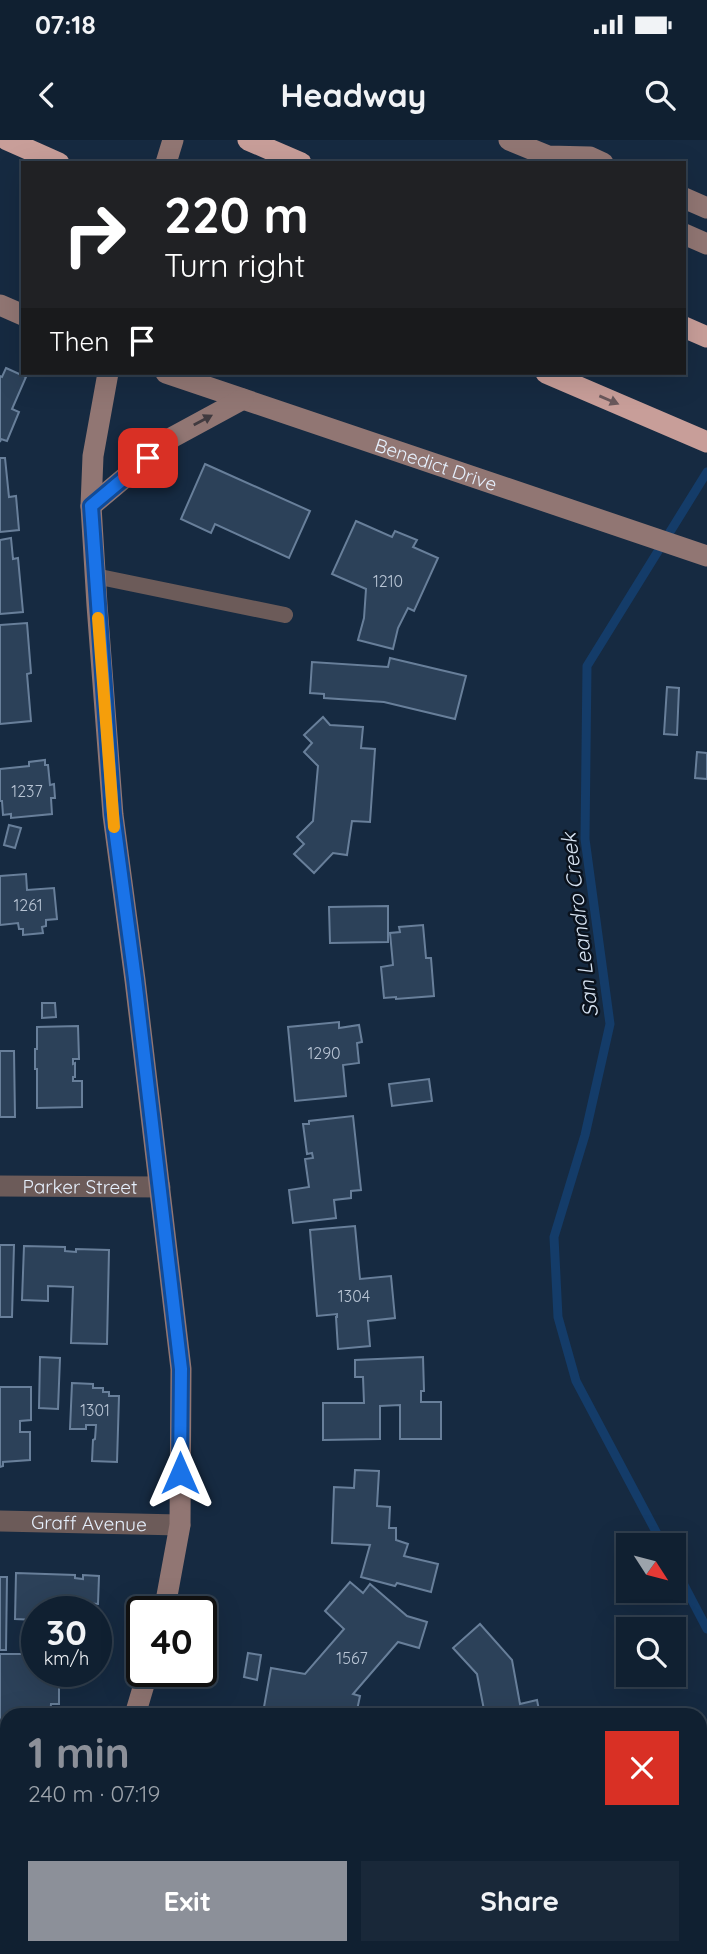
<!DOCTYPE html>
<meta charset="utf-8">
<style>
body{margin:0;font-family:Quicksand,sans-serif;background:#192839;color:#f1f3f6;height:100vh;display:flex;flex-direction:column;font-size:26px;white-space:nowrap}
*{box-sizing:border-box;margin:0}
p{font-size:23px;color:#9ca3ab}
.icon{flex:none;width:38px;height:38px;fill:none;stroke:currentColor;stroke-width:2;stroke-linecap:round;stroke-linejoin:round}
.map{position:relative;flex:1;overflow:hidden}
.side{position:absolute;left:0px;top:1568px;width:707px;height:247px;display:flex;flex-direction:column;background:#102031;border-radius:21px 21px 0 0;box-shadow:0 7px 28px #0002,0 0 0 2px #303e4d}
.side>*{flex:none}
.guide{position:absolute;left:21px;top:21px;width:665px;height:214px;border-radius:0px;box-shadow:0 7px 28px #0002,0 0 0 2px #303e4d;background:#202124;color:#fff;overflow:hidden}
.needle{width:46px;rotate:126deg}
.controls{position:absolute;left:616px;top:1393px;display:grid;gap:14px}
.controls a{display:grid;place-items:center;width:70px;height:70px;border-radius:0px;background:#102031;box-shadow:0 7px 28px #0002,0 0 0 2px #303e4d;font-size:35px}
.speed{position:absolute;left:21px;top:1456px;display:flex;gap:14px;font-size:35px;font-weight:700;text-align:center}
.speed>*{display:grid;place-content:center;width:91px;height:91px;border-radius:50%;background:#102031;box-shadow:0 7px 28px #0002,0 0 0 2px #303e4d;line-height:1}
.speed small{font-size:18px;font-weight:400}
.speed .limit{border:4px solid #111;border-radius:10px;background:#fff;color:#111}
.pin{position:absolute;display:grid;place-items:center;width:60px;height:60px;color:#fff;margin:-30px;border-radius:14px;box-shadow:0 4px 10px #0006}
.me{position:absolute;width:77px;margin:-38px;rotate:0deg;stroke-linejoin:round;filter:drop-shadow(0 0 5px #0008)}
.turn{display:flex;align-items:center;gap:24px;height:147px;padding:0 28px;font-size:32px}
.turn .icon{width:91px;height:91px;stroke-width:2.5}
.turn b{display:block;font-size:49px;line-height:60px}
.then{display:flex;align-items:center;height:66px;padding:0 28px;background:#0003;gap:14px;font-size:26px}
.round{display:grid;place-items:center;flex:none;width:74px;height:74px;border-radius:0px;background:#192839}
.headline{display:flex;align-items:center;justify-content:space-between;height:119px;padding:0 28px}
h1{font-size:42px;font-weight:700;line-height:52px;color:#8c9099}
.action{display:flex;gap:14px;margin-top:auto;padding:14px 28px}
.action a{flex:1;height:80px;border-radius:0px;background:#8c9099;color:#fff;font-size:28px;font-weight:700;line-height:80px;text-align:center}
.action a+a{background:#192839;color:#f1f3f6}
.status{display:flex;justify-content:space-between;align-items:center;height:49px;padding:0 35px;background:#102031;direction:ltr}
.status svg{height:19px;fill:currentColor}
header{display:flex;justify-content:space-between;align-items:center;height:91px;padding:0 28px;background:#102031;font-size:32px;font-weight:700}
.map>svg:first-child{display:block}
</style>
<div class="status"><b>07:18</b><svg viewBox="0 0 49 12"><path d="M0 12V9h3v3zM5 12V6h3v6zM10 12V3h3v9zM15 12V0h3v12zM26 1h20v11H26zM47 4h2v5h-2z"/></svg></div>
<header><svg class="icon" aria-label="back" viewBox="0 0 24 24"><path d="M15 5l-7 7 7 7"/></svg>Headway<svg class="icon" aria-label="search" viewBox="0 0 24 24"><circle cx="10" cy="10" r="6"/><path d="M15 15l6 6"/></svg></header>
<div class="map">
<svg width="707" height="1814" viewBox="0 0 707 1814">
<rect width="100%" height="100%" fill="#162a41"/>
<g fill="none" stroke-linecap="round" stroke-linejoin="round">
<g stroke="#143c69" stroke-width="9">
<polyline points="663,1405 576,1241 558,1177 554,1097 585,995 610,884 585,699 587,526 707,332"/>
<polyline points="674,1426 707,1489"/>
</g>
</g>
<g fill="#2c4159" stroke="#687f9a" stroke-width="2">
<polygon points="6,228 26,237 12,269 19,272 7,301 1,299 0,302 0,236 2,237"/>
<polygon points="0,318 5,318 9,357 16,356 19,390 0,392"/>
<polygon points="205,324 310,371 289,418 215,384 211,393 181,379"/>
<polygon points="356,381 392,397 395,391 417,400 413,407 438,418 414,471 408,468 398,488 393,509 358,500 364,478 366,449 332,434"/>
<polygon points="11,398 13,419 18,418 23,472 0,474 0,400"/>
<polygon points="27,483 31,533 27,534 31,581 0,584 0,485"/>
<polygon points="390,518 466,536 455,579 384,562 324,558 324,554 310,553 312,522 388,527"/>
<polygon points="667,547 679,548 677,595 664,594"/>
<polygon points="323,577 330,585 363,587 361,608 375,609 370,682 352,681 347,715 333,713 314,733 294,714 304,704 297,697 313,681 318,626 304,612 312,603 304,595"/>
<polygon points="697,612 707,613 707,639 695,638"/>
<polygon points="45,620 45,625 48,625 50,645 54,644 55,658 51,658 52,674 11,678 11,674 3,675 2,661 0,661 0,629 29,626 29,622"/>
<polygon points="9,685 21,688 15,708 4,705"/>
<polygon points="26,734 27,750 54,748 57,779 46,780 46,786 42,787 43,793 23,795 23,789 19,789 18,783 0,785 0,736"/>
<polygon points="388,766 388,802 330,803 329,767"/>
<polygon points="423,785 426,818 431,818 434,856 396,859 396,857 384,858 381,827 393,825 390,793 400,792 399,787"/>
<polygon points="42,863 55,863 56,877 42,878"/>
<polygon points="339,882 339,888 359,885 362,902 357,903 359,923 343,925 346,956 295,961 288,887"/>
<polygon points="78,886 79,919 73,919 73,924 75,923 75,937 73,937 73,941 82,941 82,967 37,968 37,929 35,929 35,909 37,909 37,887"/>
<polygon points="0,911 14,911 15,977 0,977"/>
<polygon points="429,939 432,961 392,966 389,944"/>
<polygon points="353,976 361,1050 351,1051 351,1058 334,1060 336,1078 293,1083 289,1050 309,1047 305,1019 313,1018 312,1013 307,1014 303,984 309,984 309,981"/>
<polygon points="355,1086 360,1139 391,1136 395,1178 368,1181 370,1206 338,1209 336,1177 337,1177 337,1174 317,1176 310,1090"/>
<polygon points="0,1105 14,1105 12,1177 0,1177"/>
<polygon points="24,1106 65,1107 65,1111 76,1112 76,1109 109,1110 107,1204 71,1203 73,1147 48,1146 48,1161 22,1160"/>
<polygon points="40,1217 60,1218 58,1269 39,1268"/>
<polygon points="423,1217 424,1251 421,1251 421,1262 441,1262 441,1299 400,1299 400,1265 380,1266 380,1299 323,1300 323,1263 364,1263 363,1237 355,1237 355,1220"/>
<polygon points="72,1243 93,1244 93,1248 103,1248 103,1252 109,1252 109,1256 119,1256 117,1322 92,1321 93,1300 95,1299 96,1285 86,1285 86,1289 70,1289"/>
<polygon points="0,1247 31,1247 31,1280 20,1281 20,1292 30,1292 30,1320 3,1322 3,1326 0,1327"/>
<polygon points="355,1330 379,1331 377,1366 390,1367 389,1388 396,1388 396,1400 408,1404 404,1416 438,1424 431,1452 397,1443 395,1446 361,1437 370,1405 332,1403 334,1347 354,1348"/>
<polygon points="16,1433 75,1435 75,1438 83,1439 83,1435 99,1436 98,1464 87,1463 87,1472 37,1472 37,1480 15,1479"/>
<polygon points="0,1437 7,1437 6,1510 0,1510"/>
<polygon points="350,1442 363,1453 370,1444 407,1476 427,1482 419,1508 398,1502 353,1554 360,1556 356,1575 305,1575 264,1567 271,1528 305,1534 344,1489 325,1471"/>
<polygon points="480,1484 512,1520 520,1564 537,1560 540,1575 485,1575 477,1534 453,1508"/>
<polygon points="248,1513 261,1515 257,1540 244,1537"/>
<polygon points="0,1514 37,1514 37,1531 59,1531 59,1564 51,1564 50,1575 7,1575 7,1593 0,1593"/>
<polygon points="0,1613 7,1619 7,1625 0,1633"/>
<polygon points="20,1808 79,1808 78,1814 19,1814"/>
<polygon points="251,1808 366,1808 367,1814 258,1814 258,1809 251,1809"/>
<polygon points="526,1808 584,1808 585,1814 526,1814"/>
</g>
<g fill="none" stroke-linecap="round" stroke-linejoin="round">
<polyline stroke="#6c5b59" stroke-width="16" points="95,436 285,475"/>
<g stroke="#6c5b59" stroke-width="21">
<path id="s1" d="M 0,1046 L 160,1047"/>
<path id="s2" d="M 0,1381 L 180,1385"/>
<polyline points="464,1808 466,1814"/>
<polyline points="131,1814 132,1808"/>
</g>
<g stroke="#917673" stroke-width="21">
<polyline points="509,0 548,16 590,17 603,23"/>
<polyline points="166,23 173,0"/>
<polyline points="684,58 707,68"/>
<polyline points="684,94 707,104"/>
<polyline points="0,165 23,175"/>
<polyline points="108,233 93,316 91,366 97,465 113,675 135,840 181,1229 180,1385 164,1472"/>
<path id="s3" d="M 166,233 L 707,416"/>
<polyline points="91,366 173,297 243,259"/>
<polyline points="135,1575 148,1531"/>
<polyline points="0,1741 7,1734"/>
</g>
<g stroke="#c89e99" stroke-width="21">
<polyline points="7,0 59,23"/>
<polyline points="248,0 301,23"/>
<polyline points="684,187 707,197"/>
<polyline points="546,233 707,302"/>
</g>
</g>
<defs><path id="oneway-solid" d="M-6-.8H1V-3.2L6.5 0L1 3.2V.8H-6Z" transform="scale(1.75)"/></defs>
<use fill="#69585b" href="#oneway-solid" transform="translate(609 260) rotate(23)"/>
<use fill="#403a3f" href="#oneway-solid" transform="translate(203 280) rotate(-28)"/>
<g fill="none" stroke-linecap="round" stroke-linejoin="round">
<defs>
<polyline id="route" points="148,318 91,366 113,674 135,839 181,1229 180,1333"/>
</defs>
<use href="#route" stroke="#114b97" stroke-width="18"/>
<use href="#route" stroke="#1a73e8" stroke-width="12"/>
<polyline stroke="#f59e0b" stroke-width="12" points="98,478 114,687"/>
</g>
<g text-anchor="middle" stroke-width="5" stroke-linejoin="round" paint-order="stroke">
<g font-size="16" fill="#b8c4d4">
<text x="388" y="447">1210</text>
<text x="27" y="657">1237</text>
<text x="28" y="771">1261</text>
<text x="324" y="919">1290</text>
<text x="354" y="1162">1304</text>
<text x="95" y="1276">1301</text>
<text x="352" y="1524">1567</text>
</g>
<g font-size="19" fill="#e6f0fd" stroke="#0a121d">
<text dy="7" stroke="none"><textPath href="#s3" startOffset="285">Benedict Drive</textPath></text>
<text dy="7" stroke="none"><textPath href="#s1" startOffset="80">Parker Street</textPath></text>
<text dy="7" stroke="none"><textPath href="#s2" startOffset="89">Graff Avenue</textPath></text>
</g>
<g font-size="21" font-style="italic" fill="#d9e5f4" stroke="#0a121d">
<text transform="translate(580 785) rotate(-97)" y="7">San Leandro Creek</text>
</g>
</g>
</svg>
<div class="controls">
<a><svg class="needle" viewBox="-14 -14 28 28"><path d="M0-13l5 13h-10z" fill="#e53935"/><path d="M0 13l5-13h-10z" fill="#9ca3ab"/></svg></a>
<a><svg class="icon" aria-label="search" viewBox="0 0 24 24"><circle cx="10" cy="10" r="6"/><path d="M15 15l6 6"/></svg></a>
</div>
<div class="speed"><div>30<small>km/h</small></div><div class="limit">40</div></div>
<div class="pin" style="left:148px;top:318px;background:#d93025"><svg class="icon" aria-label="arrive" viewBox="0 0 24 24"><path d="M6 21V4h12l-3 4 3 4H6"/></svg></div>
<svg class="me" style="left:180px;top:1333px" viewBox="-20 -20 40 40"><path d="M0-17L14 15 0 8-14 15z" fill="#1a73e8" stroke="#fff" stroke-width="4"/></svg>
<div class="guide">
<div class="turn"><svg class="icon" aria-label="right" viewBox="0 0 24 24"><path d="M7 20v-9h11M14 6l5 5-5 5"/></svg><div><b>220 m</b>Turn right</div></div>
<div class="then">Then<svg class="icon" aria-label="arrive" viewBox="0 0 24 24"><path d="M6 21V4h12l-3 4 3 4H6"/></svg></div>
</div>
<section class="side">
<div class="headline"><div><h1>1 min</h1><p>240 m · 07:19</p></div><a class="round" style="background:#d93025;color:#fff"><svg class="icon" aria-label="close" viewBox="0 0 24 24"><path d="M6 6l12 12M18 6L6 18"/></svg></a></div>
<div class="action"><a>Exit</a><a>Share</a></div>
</section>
</div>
